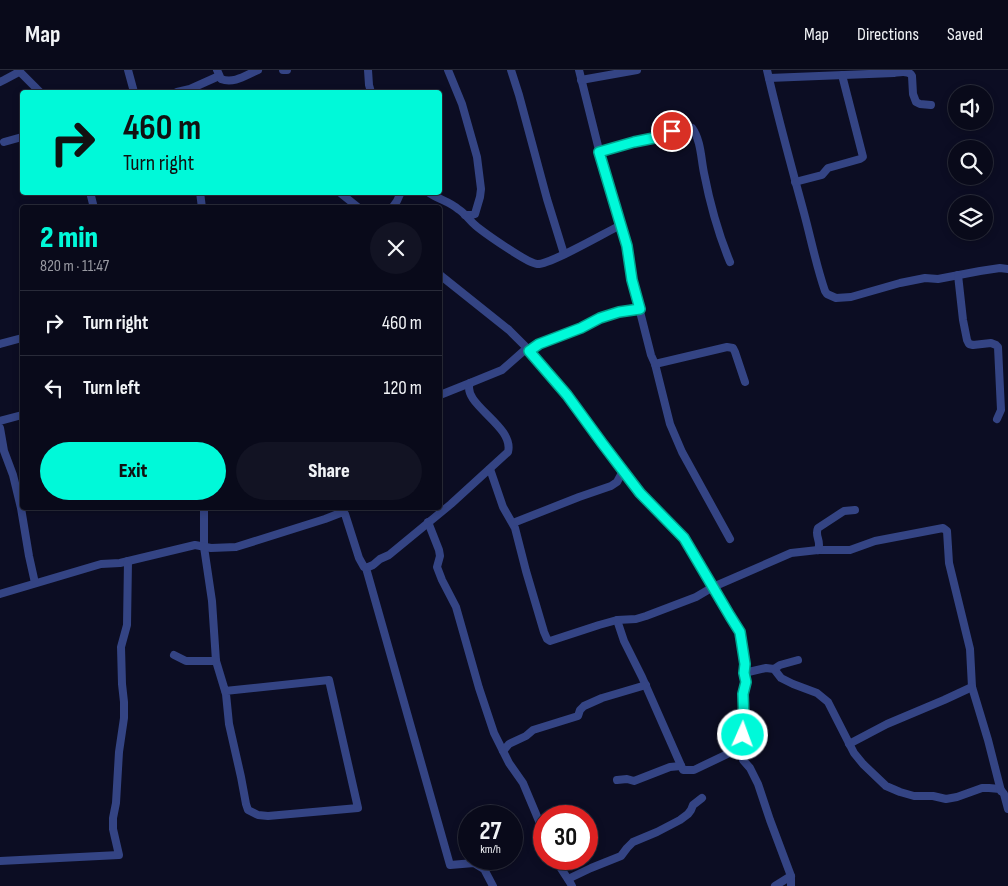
<!DOCTYPE html>
<meta charset="utf-8">
<style>
body{margin:0;font-family:"Sofia Sans Condensed",sans-serif;background:#121323;color:#f1f3f6;height:100vh;display:flex;flex-direction:column;font-size:19px;white-space:nowrap}
*{box-sizing:border-box;margin:0}
p{font-size:16px;color:#999aa2}
.icon{flex:none;width:28px;height:28px;fill:none;stroke:currentColor;stroke-width:2;stroke-linecap:round;stroke-linejoin:round}
.map{position:relative;flex:1;overflow:hidden}
.panel{position:absolute;left:20px;top:135px;width:422px;height:305px;display:flex;flex-direction:column;background:#090a1a;border-radius:5px;box-shadow:0 2px 8px #0003,0 0 0 1px #292b39}
.panel>*{flex:none}
.guide{position:absolute;left:20px;top:20px;width:422px;height:105px;border-radius:5px;box-shadow:0 2px 8px #0003,0 0 0 1px #292b39;background:#00f9d9;color:#111;overflow:hidden}
.fabs{position:absolute;left:948px;top:15px;display:grid;gap:10px}
.fabs a{display:grid;place-items:center;width:45px;height:45px;border-radius:50%;background:#090a1a;box-shadow:0 2px 8px #0003,0 0 0 1px #292b39;font-size:25px}
.speed{position:absolute;left:458px;top:735px;display:flex;gap:10px;font-size:25px;font-weight:700;text-align:center}
.speed>*{display:grid;place-content:center;width:65px;height:65px;border-radius:50%;background:#090a1a;box-shadow:0 2px 8px #0003,0 0 0 1px #292b39;line-height:1}
.speed small{font-size:12px;font-weight:400}
.speed .limit{border:8px solid #d22;background:#fff;color:#111}
.pin{position:absolute;display:grid;place-items:center;width:42px;height:42px;color:#fff;margin:-21px;border:2px solid #fff;border-radius:50%;box-shadow:0 1px 5px #0007}
.me{position:absolute;width:55px;margin:-28px;rotate:2deg;stroke-linejoin:round;filter:drop-shadow(0 0 4px #0008)}
.turn{display:flex;align-items:center;gap:18px;height:105px;padding:0 20px;font-size:22px}
.turn .icon{width:65px;height:65px;stroke-width:2.5}
.turn b{display:block;font-size:35px;line-height:42px}
.round{display:grid;place-items:center;flex:none;width:52px;height:52px;border-radius:26px;background:#121323}
.summary{display:flex;align-items:center;justify-content:space-between;height:85px;padding:0 20px}
h1{font-size:30px;font-weight:800;line-height:38px;color:#00f9d9}
.primary-button{display:flex;gap:10px;margin-top:auto;padding:10px 20px}
.primary-button a{flex:1;height:58px;border-radius:30px;background:#00f9d9;color:#111;font-size:20px;font-weight:800;line-height:58px;text-align:center}
.primary-button a+a{background:#121323;color:#f1f3f6}
ul{padding:0;list-style:none}
li{display:flex;align-items:center;gap:15px;height:65px;padding:0 20px;border-top:1px solid #292b39}
li div{flex:1}
li b{display:block;font-size:19px}
li em{font-style:normal}
header{display:flex;align-items:center;gap:30px;box-sizing:border-box;height:70px;padding:0 25px;background:#090a1a;border-bottom:1px solid #292b39}
header strong{font-size:24px}
nav{display:flex;gap:28px;margin-inline-start:auto;font-size:18px}
.map>svg:first-child{display:block}
</style>
<header>
<strong>Map</strong>
<nav><a>Map</a><a>Directions</a><a>Saved</a></nav>
</header>
<div class="map">
<svg width="1008" height="816" viewBox="0 0 1008 816">
<rect width="100%" height="100%" fill="#0c0d23"/>
<g fill="none" stroke-linecap="round" stroke-linejoin="round">
<g stroke="#344484" stroke-width="8">
<polyline points="18,0 40,22"/>
<polyline points="128,0 134,22"/>
<path d="M 217,0 L 221,9 C 234,14 246,5 258,0"/>
<polyline points="283,0 287,0"/>
<polyline points="368,0 369,15 371,22"/>
<polyline points="448,0 462,34 477,87 481,119 480,127 475,144 472,145 465,145"/>
<polyline points="511,0 519,25 547,129 564,184"/>
<polyline points="579,0 604,100 627,176 632,210 651,285 655,294 670,354 682,382 730,469"/>
<path d="M 767,0 C 778,48 791,95 804,143 C 811,169 816,195 825,221 L 827,224 L 836,228 L 851,227 L 900,213 L 925,208 L 938,209 L 980,201 L 1000,198 L 1008,199"/>
<path d="M 769,8 L 894,3 C 901,2 909,0 912,6 L 913,24 L 916,32 L 920,34 L 931,35"/>
<polyline points="581,10 637,0"/>
<polyline points="0,12 4,10 19,2"/>
<polyline points="177,22 190,19 219,6"/>
<polyline points="4,72 22,67"/>
<path d="M 599,82 L 634,72 L 654,68 L 681,58 L 687,57 L 692,58 C 701,70 701,89 704,103 C 710,134 718,163 730,192"/>
<polyline points="795,112 822,105 828,98 860,89 863,87 842,5"/>
<polyline points="90,122 94,138"/>
<polyline points="200,122 202,138"/>
<polyline points="339,122 359,138"/>
<path d="M 428,122 C 437,129 449,131 458,139 C 465,143 469,150 475,155 C 483,162 527,193 537,194 C 550,195 606,162 621,155"/>
<polyline points="392,138 397,131 401,122"/>
<polyline points="440,205 509,260 527,278 567,325 601,373 640,423 684,468 730,546 741,563 745,594 744,603 766,598 774,599 781,608 793,614 817,623 828,632 854,683 863,694 886,716 900,722 914,726 933,726 946,729 957,727 982,718 989,718 1000,719 1004,724 1008,739"/>
<polyline points="958,205 963,250 967,270 969,274 973,275 991,273 996,275 998,277 1001,340 997,349"/>
<polyline points="0,274 22,268"/>
<polyline points="529,281 539,274 581,258 600,248 619,242 639,239"/>
<polyline points="655,294 727,277 733,278 735,282 745,312"/>
<polyline points="440,325 470,313"/>
<polyline points="0,351 22,345"/>
<polyline points="0,358 4,381 13,405 21,438 29,486 35,513"/>
<polyline points="490,399 503,437 515,458 526,501 544,562 547,569 550,571 599,555 617,550 636,549 646,546 696,527 713,517 791,483 818,480 850,480 875,471 943,458 947,461 949,493 970,579 972,617 988,670 1001,721"/>
<polyline points="204,438 204,477 212,531 216,591 226,624 229,654 241,707 246,734 248,740 258,745 268,746 358,738 329,610 225,621"/>
<polyline points="428,452 439,480 440,486 437,497 442,510 456,537 479,618 494,663 509,693 523,713 544,763"/>
<polyline points="513,453 579,427 611,416 617,412 623,401"/>
<path d="M 818,480 C 822,471 814,466 818,458 L 844,441 L 855,440"/>
<polyline points="366,498 450,795 474,793 484,799 493,816"/>
<path d="M 0,524 L 101,494 L 120,493 L 195,475 L 211,478 L 236,477 L 325,449 L 343,442 L 345,444 L 359,488 L 364,497 L 366,498 L 373,495 L 380,489 L 389,485 L 451,434 L 508,382 C 515,356 461,334 470,313 L 502,300 L 527,278"/>
<polyline points="617,550 624,571 642,607 683,700 694,700 742,677"/>
<polyline points="174,585 186,591 216,591"/>
<polyline points="774,599 780,595 798,590"/>
<polyline points="744,603 746,612 743,623 744,652 742,677 743,690 750,698 758,714 770,750 791,806 791,816"/>
<polyline points="849,674 887,654 944,630 972,617"/>
<polyline points="503,681 509,674 526,666 533,660 578,646 580,640 584,636 602,628 646,615"/>
<polyline points="617,710 627,709 634,711 670,697 681,696"/>
<path d="M 556,789 C 560,799 567,806 572,816"/>
<polyline points="0,791 119,785 113,759 113,748 116,733 119,682 124,648 124,632 122,614 121,577 127,555 128,491"/>
<polyline points="568,809 591,798 621,786 627,778 633,772 657,762 680,750 688,744 691,740 693,735 702,728"/>
<polyline points="775,816 791,806"/>
</g>
</g>
<g fill="none" stroke-linecap="round" stroke-linejoin="round">
<defs>
<polyline id="route" points="672,61 654,68 634,72 599,82 627,176 632,210 640,239 619,242 600,248 581,258 539,274 529,281 567,325 602,373 640,423 684,468 730,546 740,562 745,594 744,603 746,612 743,624 744,652 743,665"/>
</defs>
<use href="#route" stroke="#00a28d" stroke-width="12"/>
<use href="#route" stroke="#00f9d9" stroke-width="9"/>
</g>
</svg>
<div class="fabs">
<a><svg class="icon" aria-label="sound" viewBox="0 0 24 24"><path d="M4 9h4l5-4v14l-5-4H4zM17 9q2 3 0 6"/></svg></a>
<a><svg class="icon" aria-label="search" viewBox="0 0 24 24"><circle cx="10" cy="10" r="6"/><path d="M15 15l6 6"/></svg></a>
<a><svg class="icon" aria-label="layers" viewBox="0 0 24 24"><path d="M12 4l9 5-9 5-9-5zM3 14l9 5 9-5"/></svg></a>
</div>
<div class="speed"><div>27<small>km/h</small></div><div class="limit">30</div></div>
<div class="pin" style="left:672px;top:61px;background:#d93025"><svg class="icon" aria-label="arrive" viewBox="0 0 24 24"><path d="M6 21V4h12l-3 4 3 4H6"/></svg></div>
<svg class="me" style="left:743px;top:665px" viewBox="-20 -20 40 40"><circle r="17" fill="#00f9d9" stroke="#fff" stroke-width="3"/><path d="M0-11L8 9 0 5-8 9z" fill="#fff"/></svg>
<div class="guide">
<div class="turn"><svg class="icon" aria-label="right" viewBox="0 0 24 24"><path d="M7 20v-9h11M14 6l5 5-5 5"/></svg><div><b>460 m</b>Turn right</div></div>
</div>
<section class="panel">
<div class="summary"><div><h1>2 min</h1><p>820 m · 11:47</p></div><a class="round"><svg class="icon" aria-label="close" viewBox="0 0 24 24"><path d="M6 6l12 12M18 6L6 18"/></svg></a></div>
<ul>
<li><svg class="icon" aria-label="right" viewBox="0 0 24 24"><path d="M7 20v-9h11M14 6l5 5-5 5"/></svg><div><b>Turn right</b></div><em>460 m</em></li>
<li><svg class="icon" aria-label="left" viewBox="0 0 24 24"><path d="M17 20v-9H6M10 6l-5 5 5 5"/></svg><div><b>Turn left</b></div><em>120 m</em></li>
</ul>
<div class="primary-button"><a>Exit</a><a>Share</a></div>
</section>
</div>
